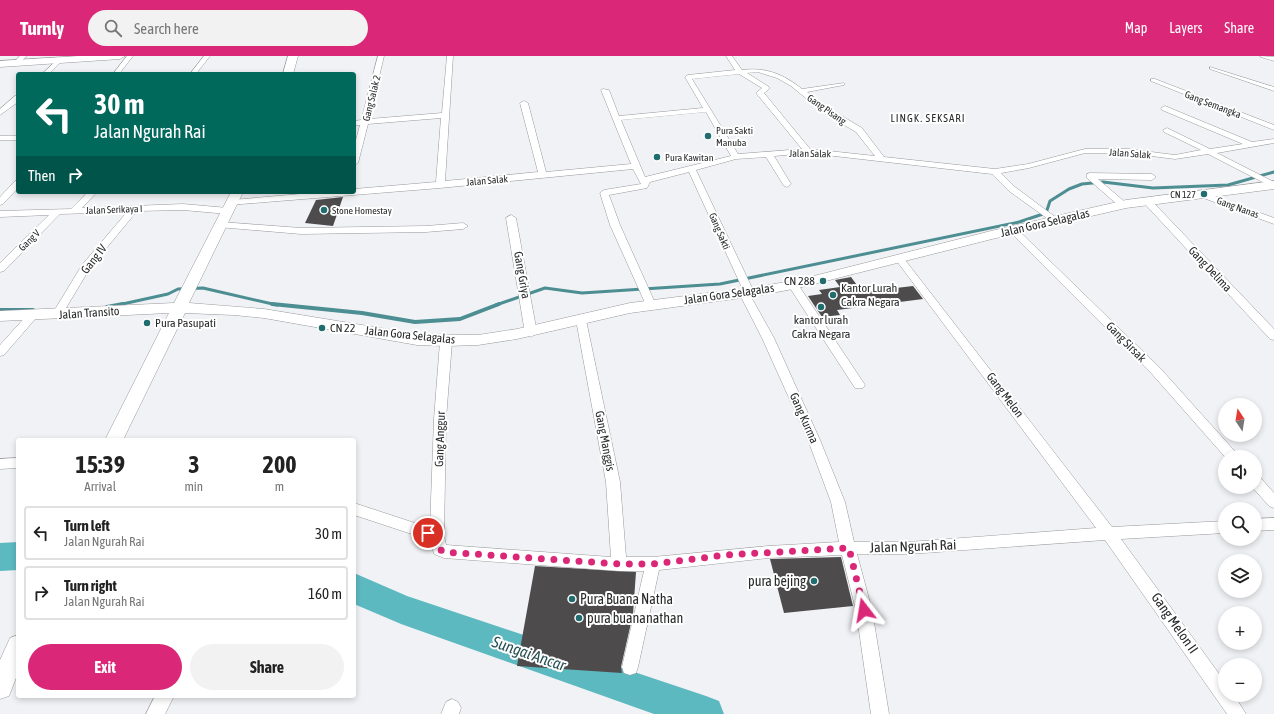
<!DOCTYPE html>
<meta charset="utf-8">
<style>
body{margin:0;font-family:"Asap Condensed",sans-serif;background:#f2f2f2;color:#222;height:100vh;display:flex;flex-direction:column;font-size:15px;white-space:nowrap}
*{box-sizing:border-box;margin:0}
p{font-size:13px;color:#767676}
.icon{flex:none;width:22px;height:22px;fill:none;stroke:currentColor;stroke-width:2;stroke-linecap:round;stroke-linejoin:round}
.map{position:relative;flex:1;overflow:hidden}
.side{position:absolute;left:16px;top:382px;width:340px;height:260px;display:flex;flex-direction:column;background:#fff;border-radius:4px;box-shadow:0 2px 6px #0003}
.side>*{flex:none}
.guide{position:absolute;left:16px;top:16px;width:340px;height:122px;border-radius:4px;box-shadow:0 2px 6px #0003;background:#00695c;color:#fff;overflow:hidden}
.needle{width:26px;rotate:348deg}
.fabs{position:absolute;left:1218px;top:342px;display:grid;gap:8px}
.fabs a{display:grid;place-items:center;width:44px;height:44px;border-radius:50%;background:#fff;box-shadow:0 2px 6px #0003;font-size:20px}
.pin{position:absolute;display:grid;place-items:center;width:34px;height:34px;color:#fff;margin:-17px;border:2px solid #fff;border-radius:50%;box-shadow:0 1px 4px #0007}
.me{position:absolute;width:44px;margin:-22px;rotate:346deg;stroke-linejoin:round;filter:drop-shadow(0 0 3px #0008)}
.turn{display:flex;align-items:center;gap:14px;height:84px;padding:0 12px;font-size:18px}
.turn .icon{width:52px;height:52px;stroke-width:2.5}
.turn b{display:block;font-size:28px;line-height:34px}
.then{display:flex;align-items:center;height:38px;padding:0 12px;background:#0003;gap:8px;font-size:15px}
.eta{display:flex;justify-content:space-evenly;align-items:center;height:68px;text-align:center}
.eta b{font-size:24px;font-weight:700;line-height:28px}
.primary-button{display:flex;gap:8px;margin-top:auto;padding:8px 12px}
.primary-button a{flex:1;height:46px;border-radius:24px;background:#db2777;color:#fff;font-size:16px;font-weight:700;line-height:46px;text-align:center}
.primary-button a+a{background:#f2f2f2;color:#222}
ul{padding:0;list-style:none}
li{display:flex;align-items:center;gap:12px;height:54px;margin:0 8px 6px;padding:0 4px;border:2px solid #e0e0e0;border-radius:4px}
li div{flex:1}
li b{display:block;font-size:15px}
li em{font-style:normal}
header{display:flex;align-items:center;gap:24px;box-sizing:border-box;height:56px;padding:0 20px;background:#db2777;color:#fff}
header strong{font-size:19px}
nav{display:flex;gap:22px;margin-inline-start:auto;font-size:14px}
.search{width:280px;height:36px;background:#f2f2f2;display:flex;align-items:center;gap:10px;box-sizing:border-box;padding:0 14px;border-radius:22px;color:#767676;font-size:15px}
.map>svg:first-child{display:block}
</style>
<header>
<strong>Turnly</strong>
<div class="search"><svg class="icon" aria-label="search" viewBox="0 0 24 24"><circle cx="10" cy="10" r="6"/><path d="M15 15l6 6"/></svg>Search here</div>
<nav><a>Map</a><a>Layers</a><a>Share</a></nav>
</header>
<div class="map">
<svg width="1274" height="658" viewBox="0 0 1274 658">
<rect width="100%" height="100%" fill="#f0f2f5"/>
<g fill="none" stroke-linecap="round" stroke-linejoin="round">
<g stroke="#4d8e93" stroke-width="3">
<polyline points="118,249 168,238 178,233 203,232 277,249"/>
<polyline points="496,249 545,232 582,237 720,228 1019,166 1046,157 1050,145 1069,133 1082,128 1103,126 1153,132 1228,129 1274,116"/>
</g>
<g stroke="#4d8e93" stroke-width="4">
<polyline points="272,248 362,257 415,266 460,263 499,248"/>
<polyline points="107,251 123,248"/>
<polyline points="0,254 33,254"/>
</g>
<g fill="#5db9c0" fill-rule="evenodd">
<polygon points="18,486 18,514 0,515 0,487"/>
<polygon points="354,517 407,540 706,640 719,645 724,658 654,658 401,568 354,548"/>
</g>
</g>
<g fill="#4e4b4c">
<polygon points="343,141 333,170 305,167 316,144"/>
<polygon points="851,221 862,236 913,230 923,243 837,254 840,259 822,261 808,240 822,238 819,234 840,231 835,224"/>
<polygon points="841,501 853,550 784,557 770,503"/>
<polygon points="535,510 636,516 633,558 621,611 622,617 517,610"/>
</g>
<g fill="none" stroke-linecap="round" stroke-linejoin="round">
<defs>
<g id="street">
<polygon points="20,0 27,0 18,8 14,8 14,6"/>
<polygon points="127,0 133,0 119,18 113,18"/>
<polygon points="204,0 210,0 196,18 190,18"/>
<path d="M 378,0 L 384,0 L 369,63 L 442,57 L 447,0 L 453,0 L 445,125 L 538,116 L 520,47 L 524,45 L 528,47 L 546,116 L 631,108 L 601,34 L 603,33 L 609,34 L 619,60 L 703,52 L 685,21 L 688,19 L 735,14 L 726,0 L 732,0 L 742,14 C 766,11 783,18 802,33 L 844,27 L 844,29 L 807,36 L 830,53 L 862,72 L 884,101 L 995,113 L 1028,108 L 1085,93 L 1128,93 L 1175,99 L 1201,94 L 1164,76 L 1163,74 L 1167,72 L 1210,93 L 1243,88 L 1162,54 L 1161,52 L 1165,50 L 1252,86 L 1274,83 L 1274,87 L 1217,97 L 1274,126 L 1274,132 L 1208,98 L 1175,103 L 1128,97 L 1085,97 L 1029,112 L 1001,117 L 1015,131 L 1058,163 L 1058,167 L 1055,168 L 1009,135 L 992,118 L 808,97 L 774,100 L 791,128 L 787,131 L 784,130 L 766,101 L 736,103 L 696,114 L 754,236 L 750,239 L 774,282 L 820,384 L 845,446 L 854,486 L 909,486 L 1096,472 L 896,204 L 894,202 L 899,199 L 902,200 L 1112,471 L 1225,465 L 1225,477 L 1121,483 L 1225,626 L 1225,639 L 1234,639 L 1246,658 L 1227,658 L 1105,484 L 909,498 L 857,498 L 872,554 L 889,658 L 871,658 L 856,554 L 842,499 L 768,502 L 659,514 L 638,611 L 636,617 L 630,619 L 624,617 L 622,611 L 644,515 L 619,515 L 444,502 L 434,498 L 430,484 L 354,459 L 354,447 L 430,472 L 434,363 L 440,286 L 446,282 L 452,286 L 446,363 L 444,480 L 446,489 L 611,501 L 606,426 L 576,264 L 581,260 L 586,264 L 620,426 L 626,501 L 653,501 L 768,490 L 839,486 L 831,446 L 808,384 L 762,282 L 739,237 L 743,234 L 689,116 L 650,126 L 647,132 L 609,139 L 620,169 L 656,249 L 651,252 L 646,249 L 610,169 L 600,137 L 604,134 L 641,128 L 633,113 L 440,132 L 229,149 L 228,147 L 232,144 L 323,136 L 354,136 L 354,133 L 436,126 L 441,62 L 368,68 L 358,107 L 354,109 L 354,91 L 360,69 L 354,69 L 354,65 L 361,64 ZM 758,16 L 777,22 L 791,30 L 824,57 L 856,76 L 875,100 L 810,93 L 764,37 L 769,33 L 769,31 L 747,17 ZM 739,18 L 762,32 L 756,37 L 802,93 L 738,98 L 692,23 ZM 706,56 L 731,100 L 645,121 L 621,64 Z"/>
<polygon points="1260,0 1274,1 1274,5 1261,1"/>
<polygon points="58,3 63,4 49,18 42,18"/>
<polygon points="1210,11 1274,31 1274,35 1210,13"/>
<polygon points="1151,23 1155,23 1274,69 1274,74 1151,25"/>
<polygon points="15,40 18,40 18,46 0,59 0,53"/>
<rect x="0" y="80" width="18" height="4"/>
<polygon points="1090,117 1152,118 1156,121 1152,124 1098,123 1126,147 1126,151 1120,151 1087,122 1087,118"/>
<polygon points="18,124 18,132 3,148 0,149 0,141 15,125"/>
<polygon points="1201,135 1274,162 1274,168 1198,140 1197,138"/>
<polygon points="88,136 97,136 82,152 183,148 228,152 233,155 228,158 183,154 137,155 90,212 60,262 52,262 51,260 82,209 127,156 60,158 4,215 0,216 0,207 49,159 0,161 0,155 71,153"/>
<polygon points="1147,142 1150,143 1274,273 1274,284 1270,283 1144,147 1144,143"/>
<polygon points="511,159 516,162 537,277 531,281 525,277 506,162"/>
<polygon points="221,166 301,172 426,170 463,167 468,170 463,173 426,176 301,178 218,171 218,167"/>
<polygon points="1014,172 1017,173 1160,312 1240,401 1225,401 1152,318 1009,175"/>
<polygon points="793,226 797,227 865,329 863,332 855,332 788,229"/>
<polygon points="32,257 37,260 36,262 4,299 0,300 0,289 28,258"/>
<polygon points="18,402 18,412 0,413 0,403"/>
<polygon points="1255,420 1260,421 1274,437 1274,452 1269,450 1252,431 1255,431"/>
<polygon points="1274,462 1274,474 1255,475 1255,463"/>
<polygon points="155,640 174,640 165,658 146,658"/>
<polygon points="452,643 458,646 461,652 459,658 441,658 446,646"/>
</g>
<g id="secondary">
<polygon points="79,0 125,0 120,3 0,11 0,5"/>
<polygon points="288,0 298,0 293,18 283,18"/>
<polygon points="1274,125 1274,133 1126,152 992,183 798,232 756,240 630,257 517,283 478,289 447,290 417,289 264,262 234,259 185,257 123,384 105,384 169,257 0,265 0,255 174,247 231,136 243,136 189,247 264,253 417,278 478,279 517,273 630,247 756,231 798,224 991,175 1126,144"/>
<polygon points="18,579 18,617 9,640 0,643 0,604 10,582"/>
</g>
</defs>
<use href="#street" stroke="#98999c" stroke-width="1"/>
<use href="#secondary" stroke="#98999c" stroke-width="1"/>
<use href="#street" fill="#fff" fill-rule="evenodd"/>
<use href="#secondary" fill="#fff" fill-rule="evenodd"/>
</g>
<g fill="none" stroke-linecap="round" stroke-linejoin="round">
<polyline stroke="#db2777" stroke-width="7" stroke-dasharray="0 12.6" points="428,477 437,480 439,493 444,496 619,508 653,508 726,499 849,492 864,554"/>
</g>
<g fill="#206c6f" stroke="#fff" stroke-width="1.5">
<circle cx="708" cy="80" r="4"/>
<circle cx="657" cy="101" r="4"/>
<circle cx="1204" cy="138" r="4"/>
<circle cx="324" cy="154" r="4"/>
<circle cx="823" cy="225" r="4"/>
<circle cx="833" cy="239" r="4"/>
<circle cx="821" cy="251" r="4"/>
<circle cx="147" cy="267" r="4"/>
<circle cx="322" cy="272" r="4"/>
<circle cx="814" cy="525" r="4"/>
<circle cx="572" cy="543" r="4"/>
<circle cx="579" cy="562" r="4"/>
</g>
<g text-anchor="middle" stroke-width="4" stroke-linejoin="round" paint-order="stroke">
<g font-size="10" fill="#292a2b" stroke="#fff">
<text transform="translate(371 42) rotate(-76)" y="4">Gang Salak 2</text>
<text transform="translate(1213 48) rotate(21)" y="4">Gang Semangka</text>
<text transform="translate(827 53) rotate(35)" y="4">Gang Pisang</text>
<text transform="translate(810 97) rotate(1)" y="4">Jalan Salak</text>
<text transform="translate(1130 97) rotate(4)" y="4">Jalan Salak</text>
<text transform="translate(487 124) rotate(-5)" y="4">Jalan Salak</text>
<text transform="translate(1238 151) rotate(20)" y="4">Gang Nanas</text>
<text transform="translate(114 153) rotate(-2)" y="4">Jalan Serikaya I</text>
<text transform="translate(720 175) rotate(67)" y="4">Gang Sakti</text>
<text transform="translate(29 184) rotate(-45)" y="4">Gang V</text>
</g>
<g font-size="10" fill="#292a2b" stroke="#fff" text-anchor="start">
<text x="716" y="78">Pura Sakti<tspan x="716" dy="12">Manuba</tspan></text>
<text x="665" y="105">Pura Kawitan</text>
<text x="1196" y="142" text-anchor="end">CN 127</text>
<text x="332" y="158">Stone Homestay</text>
</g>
<g font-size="11" letter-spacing="1" fill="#292a2b" stroke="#fff">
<text x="928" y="66">LINGK. SEKSARI</text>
</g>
<g font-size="12" fill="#292a2b" stroke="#fff">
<text transform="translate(1045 167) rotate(-13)" y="4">Jalan Gora Selagalas</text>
<text transform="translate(94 203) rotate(-52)" y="4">Gang IV</text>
<text transform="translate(1210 213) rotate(47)" y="4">Gang Delima</text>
<text transform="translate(522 219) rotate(80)" y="4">Gang Griya</text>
<text transform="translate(729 238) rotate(-8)" y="4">Jalan Gora Selagalas</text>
<text transform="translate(89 257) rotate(-4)" y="4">Jalan Transito</text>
<text transform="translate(410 279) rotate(6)" y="4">Jalan Gora Selagalas</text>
<text transform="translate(1126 286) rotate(45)" y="4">Gang Sirsak</text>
<text transform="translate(1005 339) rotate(53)" y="4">Gang Melon</text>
<text transform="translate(804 362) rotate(66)" y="4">Gang Kurma</text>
<text transform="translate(440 383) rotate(-88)" y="4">Gang Anggur</text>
<text transform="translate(605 385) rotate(79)" y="4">Gang Manggis</text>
</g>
<g font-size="12" fill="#292a2b" stroke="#fff" text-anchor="start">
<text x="815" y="229" text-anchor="end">CN 288</text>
<text x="841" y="236">Kantor Lurah<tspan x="841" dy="14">Cakra Negara</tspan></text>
<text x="821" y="268" text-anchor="middle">kantor lurah<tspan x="821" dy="14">Cakra Negara</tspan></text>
<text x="155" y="271">Pura Pasupati</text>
<text x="330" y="276">CN 22</text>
</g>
<g font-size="14" fill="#292a2b" stroke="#fff">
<text transform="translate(913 490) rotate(-2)" y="5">Jalan Ngurah Rai</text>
<text transform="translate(1175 567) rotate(55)" y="5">Gang Melon II</text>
</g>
<g font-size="14" fill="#292a2b" stroke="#fff" text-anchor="start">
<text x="806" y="530" text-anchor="end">pura bejing</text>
<text x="580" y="548">Pura Buana Natha</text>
<text x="587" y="567">pura buananathan</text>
</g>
<g font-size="16" font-style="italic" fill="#275154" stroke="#fff">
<text transform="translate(529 597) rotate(19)" y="6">Sungai Ancar</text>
</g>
</g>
</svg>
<div class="fabs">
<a><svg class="needle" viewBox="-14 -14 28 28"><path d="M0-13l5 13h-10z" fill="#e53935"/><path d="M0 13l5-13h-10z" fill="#767676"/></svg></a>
<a><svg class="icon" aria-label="sound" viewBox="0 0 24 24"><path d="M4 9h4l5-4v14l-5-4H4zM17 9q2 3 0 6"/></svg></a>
<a><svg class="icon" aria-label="search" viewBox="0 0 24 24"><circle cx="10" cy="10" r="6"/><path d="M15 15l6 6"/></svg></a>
<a><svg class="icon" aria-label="layers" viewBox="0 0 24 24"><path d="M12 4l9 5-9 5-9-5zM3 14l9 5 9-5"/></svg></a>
<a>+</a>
<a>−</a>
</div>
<div class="pin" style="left:428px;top:477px;background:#d93025"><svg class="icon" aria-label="arrive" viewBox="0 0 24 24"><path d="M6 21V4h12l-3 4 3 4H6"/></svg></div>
<svg class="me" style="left:864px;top:554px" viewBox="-20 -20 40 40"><path d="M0-17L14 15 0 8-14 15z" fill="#db2777" stroke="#fff" stroke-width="4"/></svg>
<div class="guide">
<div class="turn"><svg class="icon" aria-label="left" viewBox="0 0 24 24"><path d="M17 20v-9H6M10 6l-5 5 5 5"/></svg><div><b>30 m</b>Jalan Ngurah Rai</div></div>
<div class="then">Then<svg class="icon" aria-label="right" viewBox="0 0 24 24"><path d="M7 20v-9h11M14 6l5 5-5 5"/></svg></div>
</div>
<section class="side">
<div class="eta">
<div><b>15:39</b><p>Arrival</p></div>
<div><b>3</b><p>min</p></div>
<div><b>200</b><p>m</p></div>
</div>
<ul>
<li><svg class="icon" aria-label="left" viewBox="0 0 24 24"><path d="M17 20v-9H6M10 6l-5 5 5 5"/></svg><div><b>Turn left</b><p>Jalan Ngurah Rai</p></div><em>30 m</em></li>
<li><svg class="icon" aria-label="right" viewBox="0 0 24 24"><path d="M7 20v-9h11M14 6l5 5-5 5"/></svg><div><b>Turn right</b><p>Jalan Ngurah Rai</p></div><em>160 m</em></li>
</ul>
<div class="primary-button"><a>Exit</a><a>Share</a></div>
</section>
</div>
